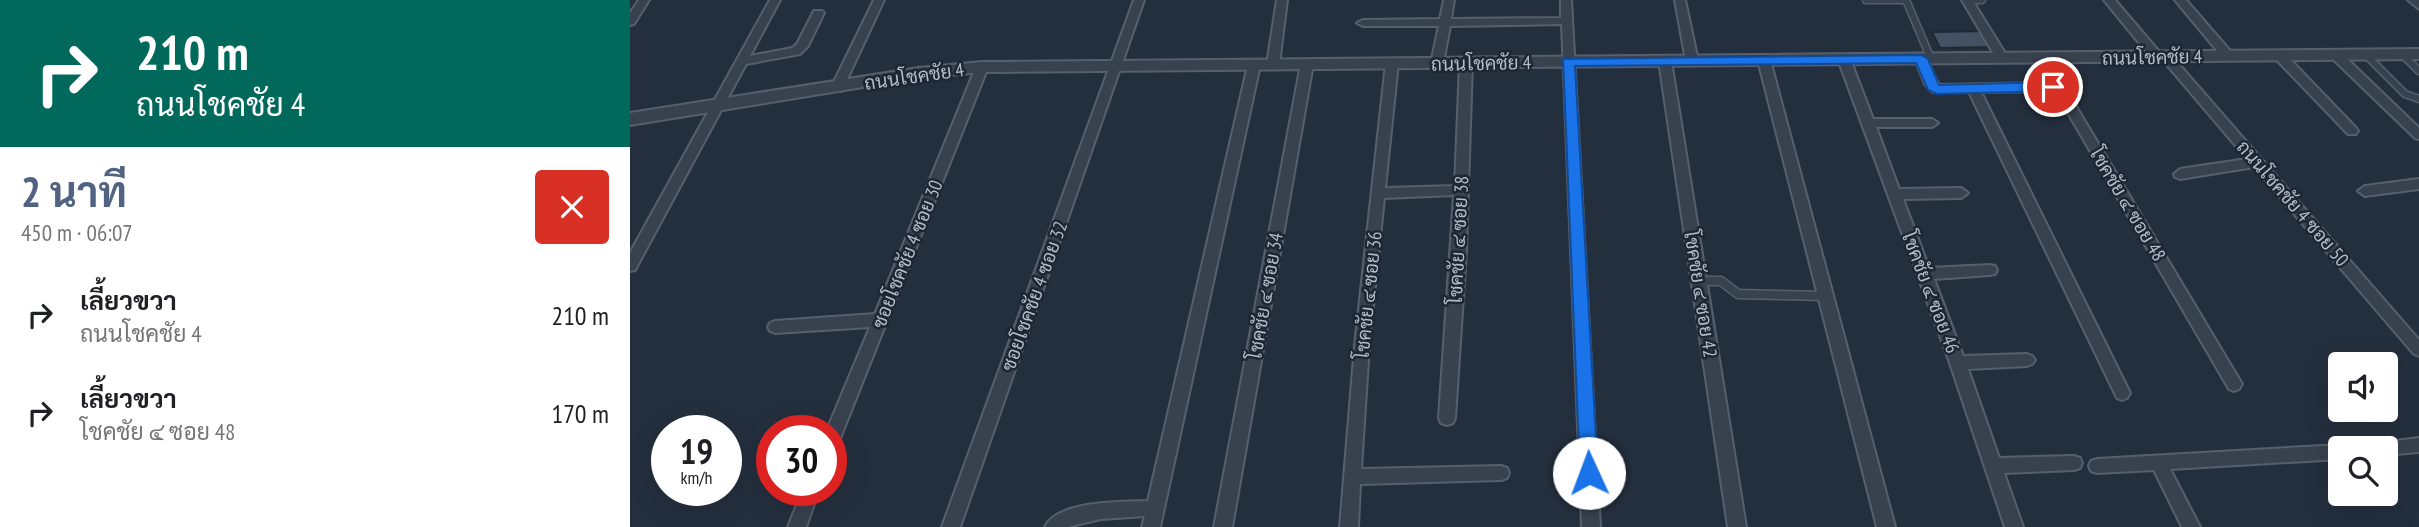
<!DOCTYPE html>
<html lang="th">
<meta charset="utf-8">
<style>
body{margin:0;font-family:"PT Sans Narrow",Sarabun,sans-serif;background:#f6f6f6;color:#202124;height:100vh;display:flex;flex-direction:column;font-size:26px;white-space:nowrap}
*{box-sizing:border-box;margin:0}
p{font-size:23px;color:#757577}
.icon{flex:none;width:38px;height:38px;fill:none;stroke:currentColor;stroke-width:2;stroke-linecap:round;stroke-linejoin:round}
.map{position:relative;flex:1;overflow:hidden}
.details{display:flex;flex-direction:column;background:#fff;width:630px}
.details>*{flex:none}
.top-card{background:#00695c;color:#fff;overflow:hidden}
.fabs{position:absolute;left:1698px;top:352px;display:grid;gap:14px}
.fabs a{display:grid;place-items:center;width:70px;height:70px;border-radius:7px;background:#fff;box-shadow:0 7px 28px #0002;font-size:35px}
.speed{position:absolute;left:21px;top:415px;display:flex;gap:14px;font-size:35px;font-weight:700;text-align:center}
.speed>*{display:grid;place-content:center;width:91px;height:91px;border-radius:50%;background:#fff;box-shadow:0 7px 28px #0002;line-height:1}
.speed small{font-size:18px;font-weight:400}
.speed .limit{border:10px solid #d22;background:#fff;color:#111}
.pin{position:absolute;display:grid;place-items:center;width:60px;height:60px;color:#fff;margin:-30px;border:4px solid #fff;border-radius:50%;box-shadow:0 2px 7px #0007}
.me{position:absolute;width:77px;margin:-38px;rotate:358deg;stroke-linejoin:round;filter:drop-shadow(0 0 5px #0008)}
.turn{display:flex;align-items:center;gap:24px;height:147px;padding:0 21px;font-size:32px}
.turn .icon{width:91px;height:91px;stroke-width:2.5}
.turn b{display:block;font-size:49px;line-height:60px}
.round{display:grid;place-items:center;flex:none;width:74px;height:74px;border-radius:7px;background:#f6f6f6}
.head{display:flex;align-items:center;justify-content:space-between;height:119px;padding:0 21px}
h1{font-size:42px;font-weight:700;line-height:52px;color:#506383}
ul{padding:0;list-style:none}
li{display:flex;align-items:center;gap:21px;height:98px;padding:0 21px}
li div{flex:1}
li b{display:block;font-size:26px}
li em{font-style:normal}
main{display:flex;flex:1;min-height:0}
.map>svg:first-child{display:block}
</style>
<main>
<section class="details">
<div class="top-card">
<div class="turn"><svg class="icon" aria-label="right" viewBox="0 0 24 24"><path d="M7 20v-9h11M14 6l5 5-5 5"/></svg><div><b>210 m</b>ถนนโชคชัย 4</div></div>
</div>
<div class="head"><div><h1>2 นาที</h1><p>450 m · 06:07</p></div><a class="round" style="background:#d93025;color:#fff"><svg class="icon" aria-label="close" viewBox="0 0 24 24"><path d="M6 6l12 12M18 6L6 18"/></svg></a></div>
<ul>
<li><svg class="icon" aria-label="right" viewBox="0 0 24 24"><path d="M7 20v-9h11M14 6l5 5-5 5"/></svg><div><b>เลี้ยวขวา</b><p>ถนนโชคชัย 4</p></div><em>210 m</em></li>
<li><svg class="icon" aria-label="right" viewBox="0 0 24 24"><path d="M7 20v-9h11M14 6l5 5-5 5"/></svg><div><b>เลี้ยวขวา</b><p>โชคชัย ๔ ซอย 48</p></div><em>170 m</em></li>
</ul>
</section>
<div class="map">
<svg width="1789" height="527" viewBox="0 0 1789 527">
<rect width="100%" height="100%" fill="#242f3e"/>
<polygon fill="#455162" stroke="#1f2835" stroke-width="2" points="1353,31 1362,47 1310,48 1302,32"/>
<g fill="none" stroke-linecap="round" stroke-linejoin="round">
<defs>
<g id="service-far1">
<polyline points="1236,0 1274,0"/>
<polyline points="1276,0 1301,59"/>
<polyline points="1337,1 1352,0"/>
<polyline points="1772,54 1789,71"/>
<polyline points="1736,55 1775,94 1789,99"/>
</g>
<polyline id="service" points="1069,281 1091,281 1108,294 1196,296"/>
<g id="minor">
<polygon points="9,0 19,0 4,24 0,25 0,13"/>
<polygon points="140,0 150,0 120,56 162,48 167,44 184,11 192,11 194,13 178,46 170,54 116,64 5,270 0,271 0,253"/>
<polygon points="244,0 254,0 213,88 211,91 203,91 201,88"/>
<polygon points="504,0 514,0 330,527 312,527"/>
<polygon points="647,0 657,0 649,64 643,68 637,64"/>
<polygon points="814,0 824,0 821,19 931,18 931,0 941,0 970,527 952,527 932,24 820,26 813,63 807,67 801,63 809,26 733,26 727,23 733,20 810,19"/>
<polygon points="1045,0 1055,0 1068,61 1066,64 1058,64 1056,61"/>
<polygon points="1332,0 1342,0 1378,58 1376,61 1368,61"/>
<polygon points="1474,0 1485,0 1532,55 1540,54 1789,340 1789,356 1784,354 1624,167 1550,179 1545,177 1544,174 1550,169 1617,159 1532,59 1523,60"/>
<polygon points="1545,0 1556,0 1602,53 1602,59 1594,59"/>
<polygon points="1778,0 1789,0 1789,9"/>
<polygon points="1706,51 1710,52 1789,128 1789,139 1785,138 1702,58 1700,55"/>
<polygon points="1650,52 1654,53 1726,128 1728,131 1726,134 1718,134 1646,59 1646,53"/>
<polygon points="1214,55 1220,59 1243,119 1302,119 1308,123 1302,127 1246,127 1269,189 1331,188 1338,193 1331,198 1273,199 1299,268 1360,265 1365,266 1367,270 1365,274 1360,275 1304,279 1333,356 1397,354 1402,356 1405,360 1402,364 1397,366 1338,369 1369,458 1444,456 1450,458 1452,463 1450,468 1444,470 1374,473 1393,527 1375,527 1320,363 1208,59"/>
<path d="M 1291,55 C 1302,60 1301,77 1310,85 L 1423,83 L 1435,88 L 1609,379 L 1612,384 L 1609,389 L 1604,391 L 1599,389 L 1427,94 L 1421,91 L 1351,92 L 1500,393 L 1497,398 L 1492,400 L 1487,398 L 1339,92 L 1303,92 L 1295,84 L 1285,59 Z"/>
<polygon points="1134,56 1140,60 1265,527 1247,527 1128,60"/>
<polygon points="1035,57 1041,61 1116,527 1098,527 1029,61"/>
<polygon points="762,59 768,63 755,188 825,186 830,63 836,59 842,63 836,251 825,418 823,423 817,425 811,423 809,418 824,195 754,198 739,345 731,469 871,466 877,468 879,473 877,478 871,480 730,484 728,527 710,527 725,345 756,63"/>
<polygon points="677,60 683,64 602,527 584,527 671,64"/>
<path d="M 624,61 L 630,65 L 530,527 L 512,527 L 515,516 L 471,519 L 437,527 L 415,527 C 428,500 493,502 518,501 L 618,65 Z"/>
<polygon points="352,63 358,67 209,441 207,446 201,448 201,430 197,430 240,327 145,333 140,331 138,327 140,323 145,321 245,314 346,67"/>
<polygon points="1789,179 1789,189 1735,196 1728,191 1735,186"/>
<polygon points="1789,438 1789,452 1755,455 1755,448 1747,448 1749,443"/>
<polygon points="1710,445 1716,448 1710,448 1710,459 1540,469 1570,527 1552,527 1524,470 1467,473 1461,471 1459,466 1461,461 1467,459"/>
<polygon points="173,490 189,490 176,527 158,527"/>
</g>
<polygon id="tertiary" points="1789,49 1789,59 352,72 288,78 0,125 0,113 288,68 352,62"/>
</defs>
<use href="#service-far1" stroke="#565f6c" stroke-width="9"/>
<use href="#service" stroke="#565f6c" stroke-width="11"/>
<use href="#minor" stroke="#565f6c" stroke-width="4"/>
<use href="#tertiary" stroke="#565f6c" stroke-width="4"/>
<use href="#service-far1" stroke="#38414e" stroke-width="6"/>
<use href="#service" stroke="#38414e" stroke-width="8"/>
<use href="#minor" fill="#38414e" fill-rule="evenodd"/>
<use href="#tertiary" fill="#38414e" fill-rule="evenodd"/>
</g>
<polygon fill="#1a73e8" stroke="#114b97" stroke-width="2" points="1291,55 1298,59 1309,85 1423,82 1430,87 1423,91 1307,94 1298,90 1286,63 945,66 968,473 966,479 959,481 952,479 950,473 933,59"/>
<g text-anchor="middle" stroke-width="5" stroke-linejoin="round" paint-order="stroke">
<g font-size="19" fill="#b4bcc9" stroke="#1d2633">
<text transform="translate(1522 57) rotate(-1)" y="7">ถนนโชคชัย 4</text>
<text transform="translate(851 63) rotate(-1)" y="7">ถนนโชคชัย 4</text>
<text transform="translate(284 76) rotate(-8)" y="7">ถนนโชคชัย 4</text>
<text transform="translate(1663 203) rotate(49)" y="7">ถนนโชคชัย 4 ซอย 50</text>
<text transform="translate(1498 204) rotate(59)" y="7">โชคชัย ๔ ซอย 48</text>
<text transform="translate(828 240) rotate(-87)" y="7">โชคชัย ๔ ซอย 38</text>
<text transform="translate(277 254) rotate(-68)" y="7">ซอยโชคชัย 4 ซอย 30</text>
<text transform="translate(1301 292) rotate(69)" y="7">โชคชัย ๔ ซอย 46</text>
<text transform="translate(1071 294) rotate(81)" y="7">โชคชัย ๔ ซอย 42</text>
<text transform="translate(738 295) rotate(-84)" y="7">โชคชัย ๔ ซอย 36</text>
<text transform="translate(404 296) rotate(-70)" y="7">ซอยโชคชัย 4 ซอย 32</text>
<text transform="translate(635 296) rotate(-80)" y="7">โชคชัย ๔ ซอย 34</text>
</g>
</g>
</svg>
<div class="fabs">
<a><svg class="icon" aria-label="sound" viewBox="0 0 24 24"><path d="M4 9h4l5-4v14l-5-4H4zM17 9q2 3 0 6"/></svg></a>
<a><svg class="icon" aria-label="search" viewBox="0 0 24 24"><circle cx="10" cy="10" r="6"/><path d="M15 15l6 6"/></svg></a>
</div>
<div class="speed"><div>19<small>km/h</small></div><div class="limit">30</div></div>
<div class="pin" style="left:1423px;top:87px;background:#d93025"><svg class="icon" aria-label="arrive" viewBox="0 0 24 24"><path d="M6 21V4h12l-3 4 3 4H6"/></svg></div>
<svg class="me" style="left:959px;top:473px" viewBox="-20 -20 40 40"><circle r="19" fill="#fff"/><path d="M0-13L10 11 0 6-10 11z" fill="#1a73e8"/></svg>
</div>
</main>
